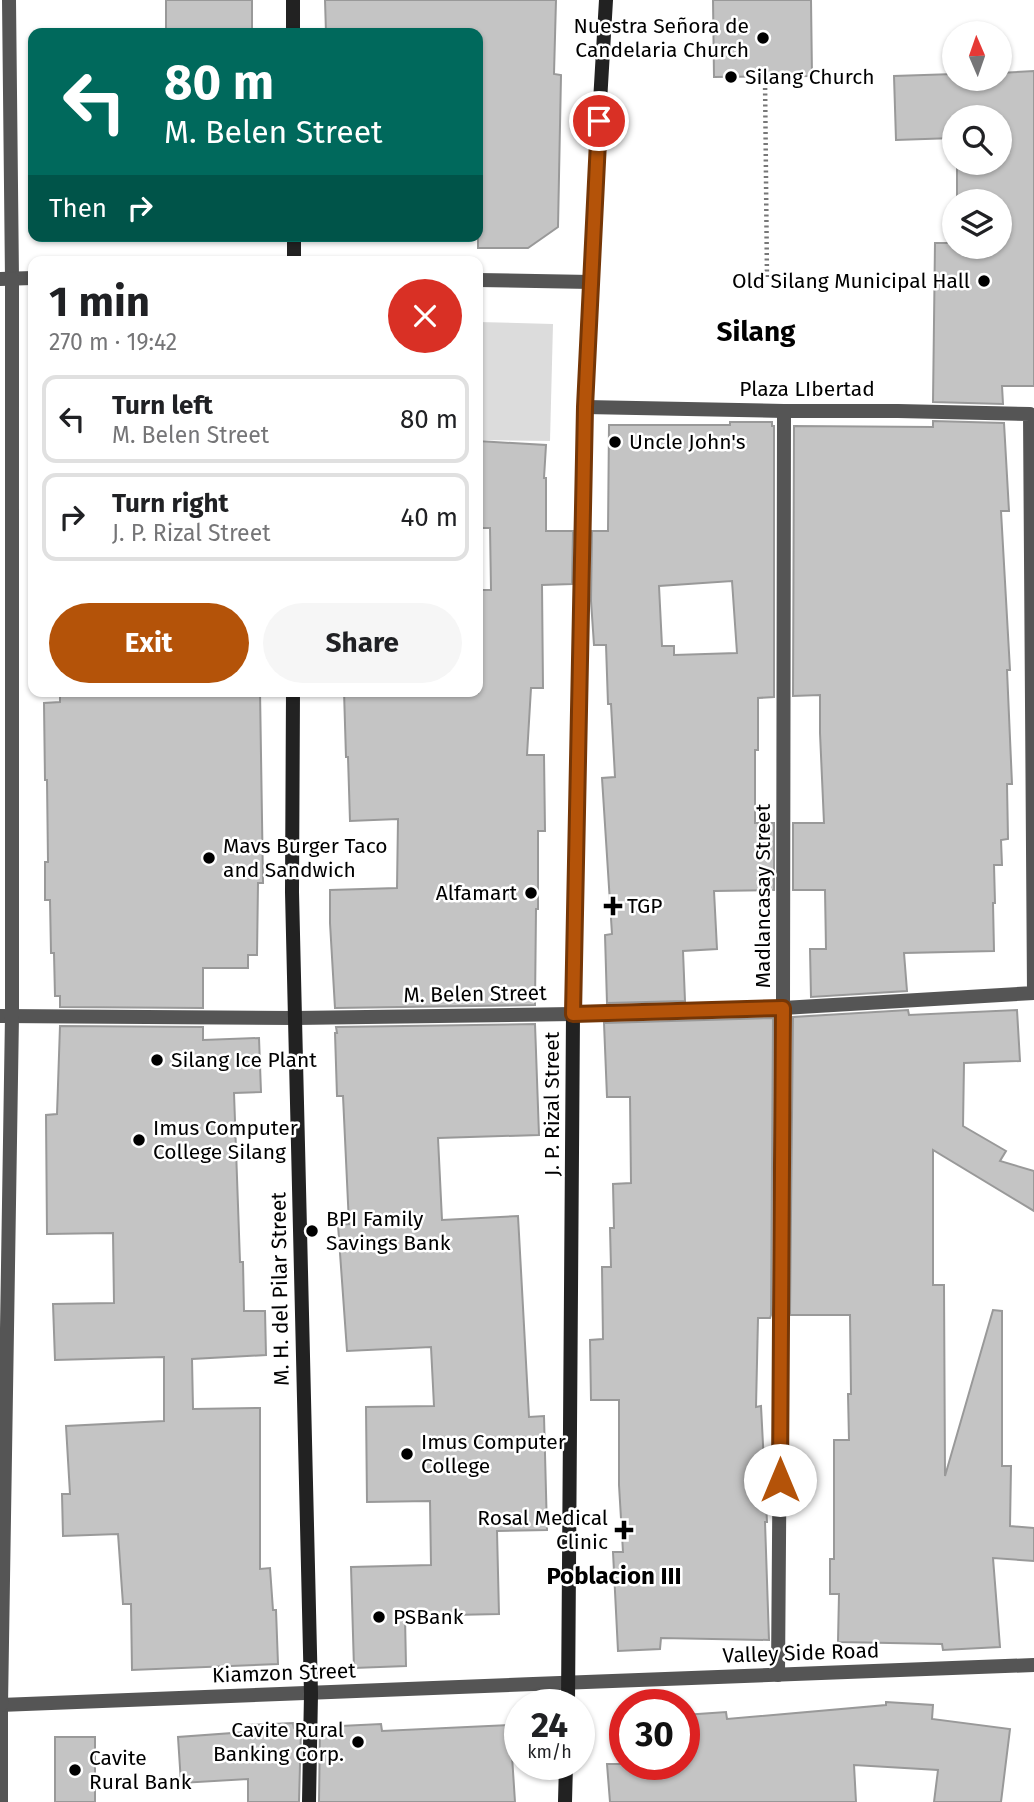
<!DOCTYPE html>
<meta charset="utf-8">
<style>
body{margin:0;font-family:"Fira Sans",sans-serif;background:#f6f6f6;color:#202124;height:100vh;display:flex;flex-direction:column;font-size:26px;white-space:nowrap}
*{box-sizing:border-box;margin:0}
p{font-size:23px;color:#757577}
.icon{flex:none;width:38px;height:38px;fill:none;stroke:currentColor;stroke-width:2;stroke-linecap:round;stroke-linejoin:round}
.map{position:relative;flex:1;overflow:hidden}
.panel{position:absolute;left:28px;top:256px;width:455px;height:441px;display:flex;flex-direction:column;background:#fff;border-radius:14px;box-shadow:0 2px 5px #0004}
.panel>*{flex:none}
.guide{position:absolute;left:28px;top:28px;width:455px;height:214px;border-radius:14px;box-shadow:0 2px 5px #0004;background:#00695c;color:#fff;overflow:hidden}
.needle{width:46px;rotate:358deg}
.controls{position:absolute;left:942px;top:21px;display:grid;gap:14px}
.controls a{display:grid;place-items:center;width:70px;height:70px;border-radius:50%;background:#fff;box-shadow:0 2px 5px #0004;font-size:35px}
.speed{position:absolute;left:504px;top:1689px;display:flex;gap:14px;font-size:35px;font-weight:700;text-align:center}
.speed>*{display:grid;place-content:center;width:91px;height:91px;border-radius:50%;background:#fff;box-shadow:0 2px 5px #0004;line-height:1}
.speed small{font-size:18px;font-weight:400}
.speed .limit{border:10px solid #d22;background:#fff;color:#111}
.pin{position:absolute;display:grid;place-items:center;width:60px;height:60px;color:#fff;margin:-30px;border:4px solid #fff;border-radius:50%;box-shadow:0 2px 7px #0007}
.me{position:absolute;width:77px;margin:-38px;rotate:0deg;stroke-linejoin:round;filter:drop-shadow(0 0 5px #0008)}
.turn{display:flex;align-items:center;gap:24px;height:147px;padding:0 21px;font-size:32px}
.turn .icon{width:91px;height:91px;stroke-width:2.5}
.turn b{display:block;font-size:49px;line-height:60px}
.then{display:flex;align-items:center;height:66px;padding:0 21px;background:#0003;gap:14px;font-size:26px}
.round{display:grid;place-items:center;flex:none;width:74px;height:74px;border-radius:37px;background:#f6f6f6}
.summary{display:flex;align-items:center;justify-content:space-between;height:119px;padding:0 21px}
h1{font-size:42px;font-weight:700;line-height:52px}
.cta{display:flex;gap:14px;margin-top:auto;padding:14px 21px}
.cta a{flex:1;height:80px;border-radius:42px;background:#b45309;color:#fff;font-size:28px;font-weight:700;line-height:80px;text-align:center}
.cta a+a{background:#f6f6f6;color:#202124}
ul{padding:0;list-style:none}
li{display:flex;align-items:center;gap:21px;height:88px;margin:0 14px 10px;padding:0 7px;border:4px solid #e0e0e0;border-radius:14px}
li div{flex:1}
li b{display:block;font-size:26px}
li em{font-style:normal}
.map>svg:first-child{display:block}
</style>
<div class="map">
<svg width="1034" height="1802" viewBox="0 0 1034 1802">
<rect width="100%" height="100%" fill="#fff"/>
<polygon fill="#dcdcdc" points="478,322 553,324 550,441 478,440"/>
<g fill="#c4c4c4" stroke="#999" stroke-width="2" fill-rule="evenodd">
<rect x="166" y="0" width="86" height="33"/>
<polygon points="325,0 556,0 554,74 561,75 558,227 528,248 478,248 478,33 326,33"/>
<polygon points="713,0 811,0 812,76 714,77"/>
<polygon points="1034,71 1034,386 1002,386 1003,404 933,402 935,243 954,243 954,247 999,247 999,201 957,201 957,163 999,163 999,117 954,117 954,138 896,140 894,76 954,74 954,79 999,79 999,73"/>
<polygon points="933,421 1004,423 1009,511 1001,511 1010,670 1007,670 1012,784 1007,784 1008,839 1001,840 1002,865 994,865 995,903 993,903 994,951 904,953 907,991 811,997 810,949 826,949 825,890 793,890 793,823 824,823 820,733 820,695 793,696 794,426 933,427"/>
<path d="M 730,422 L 772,422 L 772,426 L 774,426 L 774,697 L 758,698 L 758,750 L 755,750 L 755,823 L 774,823 L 774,890 L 714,891 L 717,949 L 683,951 L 685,1001 L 607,1003 L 605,935 L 612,934 L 602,778 L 615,777 L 611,704 L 608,704 L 606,645 L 594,645 L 591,601 L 592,531 L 608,531 L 609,425 L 730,425 ZM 732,581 L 737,653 L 674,655 L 674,646 L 662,646 L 659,586 Z"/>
<polygon points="478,441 546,445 544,478 546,478 546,531 573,531 572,584 542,585 543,688 531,688 527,755 544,755 545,831 538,831 538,909 536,909 535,1005 335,1008 330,923 330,890 397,888 398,819 350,821 348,757 346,757 344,691 399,691 399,694 478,693 478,590 491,590 490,528 478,528"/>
<polygon points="60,691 260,691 263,883 258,883 257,955 248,955 248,968 203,968 203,1008 60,1007 60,996 55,996 54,953 51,953 50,900 45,900 45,862 48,862 47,780 45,780 44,703 60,702"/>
<polygon points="908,1010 909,1015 1017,1010 1020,1061 964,1063 963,1126 1006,1151 1000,1161 1034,1171 1034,1211 933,1150 933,1285 944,1285 945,1476 993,1310 1002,1311 1002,1466 1011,1466 1010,1526 1034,1528 1034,1561 993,1558 1000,1647 943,1650 942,1644 838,1642 839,1594 830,1594 830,1559 834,1559 834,1440 849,1440 848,1394 851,1394 850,1315 790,1315 793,1017"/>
<polygon points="773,1018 771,1315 770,1318 758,1318 756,1407 761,1406 767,1522 765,1522 769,1640 661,1638 660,1649 618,1651 613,1552 623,1552 619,1485 619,1400 591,1400 590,1340 603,1339 602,1267 611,1267 610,1228 614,1228 613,1184 631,1183 630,1097 607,1097 604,1023"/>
<polygon points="535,1024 539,1135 438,1138 442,1220 518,1216 529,1417 544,1416 547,1530 497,1531 499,1614 405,1616 406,1666 354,1668 351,1567 431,1565 430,1501 367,1502 366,1407 434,1406 431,1347 347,1351 338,1225 349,1224 343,1096 337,1096 335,1033 337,1033 336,1027"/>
<polygon points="60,1026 203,1027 203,1040 259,1038 261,1092 234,1093 240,1262 243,1262 244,1311 265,1311 266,1355 192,1359 193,1409 260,1408 260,1569 270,1568 273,1610 276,1610 278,1664 132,1670 131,1604 123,1604 118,1534 63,1536 62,1494 70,1494 66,1426 164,1421 164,1357 55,1360 53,1304 114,1303 113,1233 47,1234 46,1115 57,1114"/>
<polygon points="886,1702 933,1705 932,1719 1010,1729 1001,1802 934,1802 938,1770 854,1765 856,1802 610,1802 607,1764 684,1764 684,1715 726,1712 727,1719 886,1705"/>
<polygon points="293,1723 294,1728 301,1728 299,1802 248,1802 248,1779 181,1783 178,1737 246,1732 246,1725"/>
<polygon points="381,1724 382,1731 510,1725 515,1802 319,1802 320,1727"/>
<rect x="55" y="1737" width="40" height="65"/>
</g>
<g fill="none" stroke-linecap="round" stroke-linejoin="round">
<polyline stroke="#777" stroke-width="4.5" stroke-dasharray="2 3.5" stroke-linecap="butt" points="765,77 767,279"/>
<g stroke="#555" stroke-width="14">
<polyline points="9,0 12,279"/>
<polyline points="573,1014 783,1008 1034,993 1030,414 898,411 784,411 585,407"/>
<polyline points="778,1675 783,1008 784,411"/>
<polyline points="1,1802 1,1705"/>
</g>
<g stroke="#555" stroke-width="14">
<polyline points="0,279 33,278"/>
<polyline points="478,280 591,282"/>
<polyline points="0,1016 295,1018 573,1014"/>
<path d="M 0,1705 C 345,1691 689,1678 1034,1665"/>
<polyline points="1,1705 12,1016 12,279"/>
</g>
<g stroke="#222" stroke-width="14">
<polyline points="293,0 293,33"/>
<polyline points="294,236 294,261"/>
<polyline points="293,691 292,892 311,1694 309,1802"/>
<polyline points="568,1704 573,1014 585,407 594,204 606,0"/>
<polyline points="565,1802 566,1764"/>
</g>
</g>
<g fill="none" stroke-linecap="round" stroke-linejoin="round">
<defs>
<polyline id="route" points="599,121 585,407 573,1014 783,1008 780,1480"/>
</defs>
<use href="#route" stroke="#753606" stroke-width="18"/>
<use href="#route" stroke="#b45309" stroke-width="12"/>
</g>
<g fill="#000" stroke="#fff" stroke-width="2.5">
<circle cx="763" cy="38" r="7"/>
<circle cx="731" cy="77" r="7"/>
<circle cx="984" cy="281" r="7"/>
<circle cx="615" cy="442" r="7"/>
<circle cx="209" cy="858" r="7"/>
<circle cx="531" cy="893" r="7"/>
<path d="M609.5 895.5h7v7h7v7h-7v7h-7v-7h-7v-7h7z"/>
<circle cx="157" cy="1060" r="7"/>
<circle cx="139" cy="1140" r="7"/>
<circle cx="312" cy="1231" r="7"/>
<circle cx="407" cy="1454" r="7"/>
<path d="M620.5 1519.5h7v7h7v7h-7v7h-7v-7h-7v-7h7z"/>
<circle cx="379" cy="1617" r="7"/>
<circle cx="358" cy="1742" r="7"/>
<circle cx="75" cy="1770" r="7"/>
</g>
<g text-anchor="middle" stroke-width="5" stroke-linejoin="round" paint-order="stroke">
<g font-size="21" fill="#000" stroke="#fff" text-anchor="start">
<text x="749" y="33" text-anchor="end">Nuestra Señora de<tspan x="749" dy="24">Candelaria Church</tspan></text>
<text x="745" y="84">Silang Church</text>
<text x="970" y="288" text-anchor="end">Old Silang Municipal Hall</text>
<text x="629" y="449">Uncle John's</text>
<text x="223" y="853">Mavs Burger Taco<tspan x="223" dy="24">and Sandwich</tspan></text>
<text x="517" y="900" text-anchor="end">Alfamart</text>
<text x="627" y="913">TGP</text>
<text x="171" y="1067">Silang Ice Plant</text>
<text x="153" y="1135">Imus Computer<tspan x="153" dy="24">College Silang</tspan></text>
<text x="326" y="1226">BPI Family<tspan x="326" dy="24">Savings Bank</tspan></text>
<text x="421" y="1449">Imus Computer<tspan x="421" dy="24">College</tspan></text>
<text x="608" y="1525" text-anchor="end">Rosal Medical<tspan x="608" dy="24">Clinic</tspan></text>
<text x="393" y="1624">PSBank</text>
<text x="344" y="1737" text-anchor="end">Cavite Rural<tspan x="344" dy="24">Banking Corp.</tspan></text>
<text x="89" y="1765">Cavite<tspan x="89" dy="24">Rural Bank</tspan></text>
</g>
<g font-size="21" fill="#000" stroke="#fff">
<text x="807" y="396">Plaza LIbertad</text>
<text transform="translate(763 896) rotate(-90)" y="7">Madlancasay Street</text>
<text transform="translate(475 994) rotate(-1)" y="7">M. Belen Street</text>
<text transform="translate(552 1104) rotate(-90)" y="7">J. P. Rizal Street</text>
<text transform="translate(280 1289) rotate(-91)" y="7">M. H. del Pilar Street</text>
<text transform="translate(801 1653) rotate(-2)" y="7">Valley Side Road</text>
<text transform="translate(284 1673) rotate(-2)" y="7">Kiamzon Street</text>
</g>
<g font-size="24" font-weight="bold" fill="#000" stroke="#fff">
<text x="614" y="1584">Poblacion III</text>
</g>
<g font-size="28" font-weight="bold" fill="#000" stroke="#fff">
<text x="756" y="341">Silang</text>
</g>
</g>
</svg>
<div class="controls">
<a><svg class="needle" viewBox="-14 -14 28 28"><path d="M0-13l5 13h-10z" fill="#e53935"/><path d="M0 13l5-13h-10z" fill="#757577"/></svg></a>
<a><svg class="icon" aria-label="search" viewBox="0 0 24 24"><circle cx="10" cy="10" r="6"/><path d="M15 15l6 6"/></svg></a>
<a><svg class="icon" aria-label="layers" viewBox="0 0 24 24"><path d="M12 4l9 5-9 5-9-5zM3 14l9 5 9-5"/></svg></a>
</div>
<div class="speed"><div>24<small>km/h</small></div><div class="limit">30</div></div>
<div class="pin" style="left:599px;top:121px;background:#d93025"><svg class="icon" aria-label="arrive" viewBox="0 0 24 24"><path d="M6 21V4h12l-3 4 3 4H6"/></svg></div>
<svg class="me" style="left:780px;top:1480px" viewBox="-20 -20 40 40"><circle r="19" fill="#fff"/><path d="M0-13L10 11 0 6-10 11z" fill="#b45309"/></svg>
<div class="guide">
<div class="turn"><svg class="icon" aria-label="left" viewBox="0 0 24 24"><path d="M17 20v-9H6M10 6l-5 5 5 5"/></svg><div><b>80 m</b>M. Belen Street</div></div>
<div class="then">Then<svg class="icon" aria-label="right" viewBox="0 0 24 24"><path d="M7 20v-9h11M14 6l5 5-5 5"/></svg></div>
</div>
<section class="panel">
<div class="summary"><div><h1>1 min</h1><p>270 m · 19:42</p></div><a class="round" style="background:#d93025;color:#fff"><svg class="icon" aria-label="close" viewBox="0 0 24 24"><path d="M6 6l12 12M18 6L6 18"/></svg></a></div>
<ul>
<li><svg class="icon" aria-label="left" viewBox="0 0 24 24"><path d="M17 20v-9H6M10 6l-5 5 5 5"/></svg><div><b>Turn left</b><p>M. Belen Street</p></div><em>80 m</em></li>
<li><svg class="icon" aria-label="right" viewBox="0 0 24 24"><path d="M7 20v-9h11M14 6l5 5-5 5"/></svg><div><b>Turn right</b><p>J. P. Rizal Street</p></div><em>40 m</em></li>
</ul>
<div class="cta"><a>Exit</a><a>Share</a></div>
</section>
</div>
